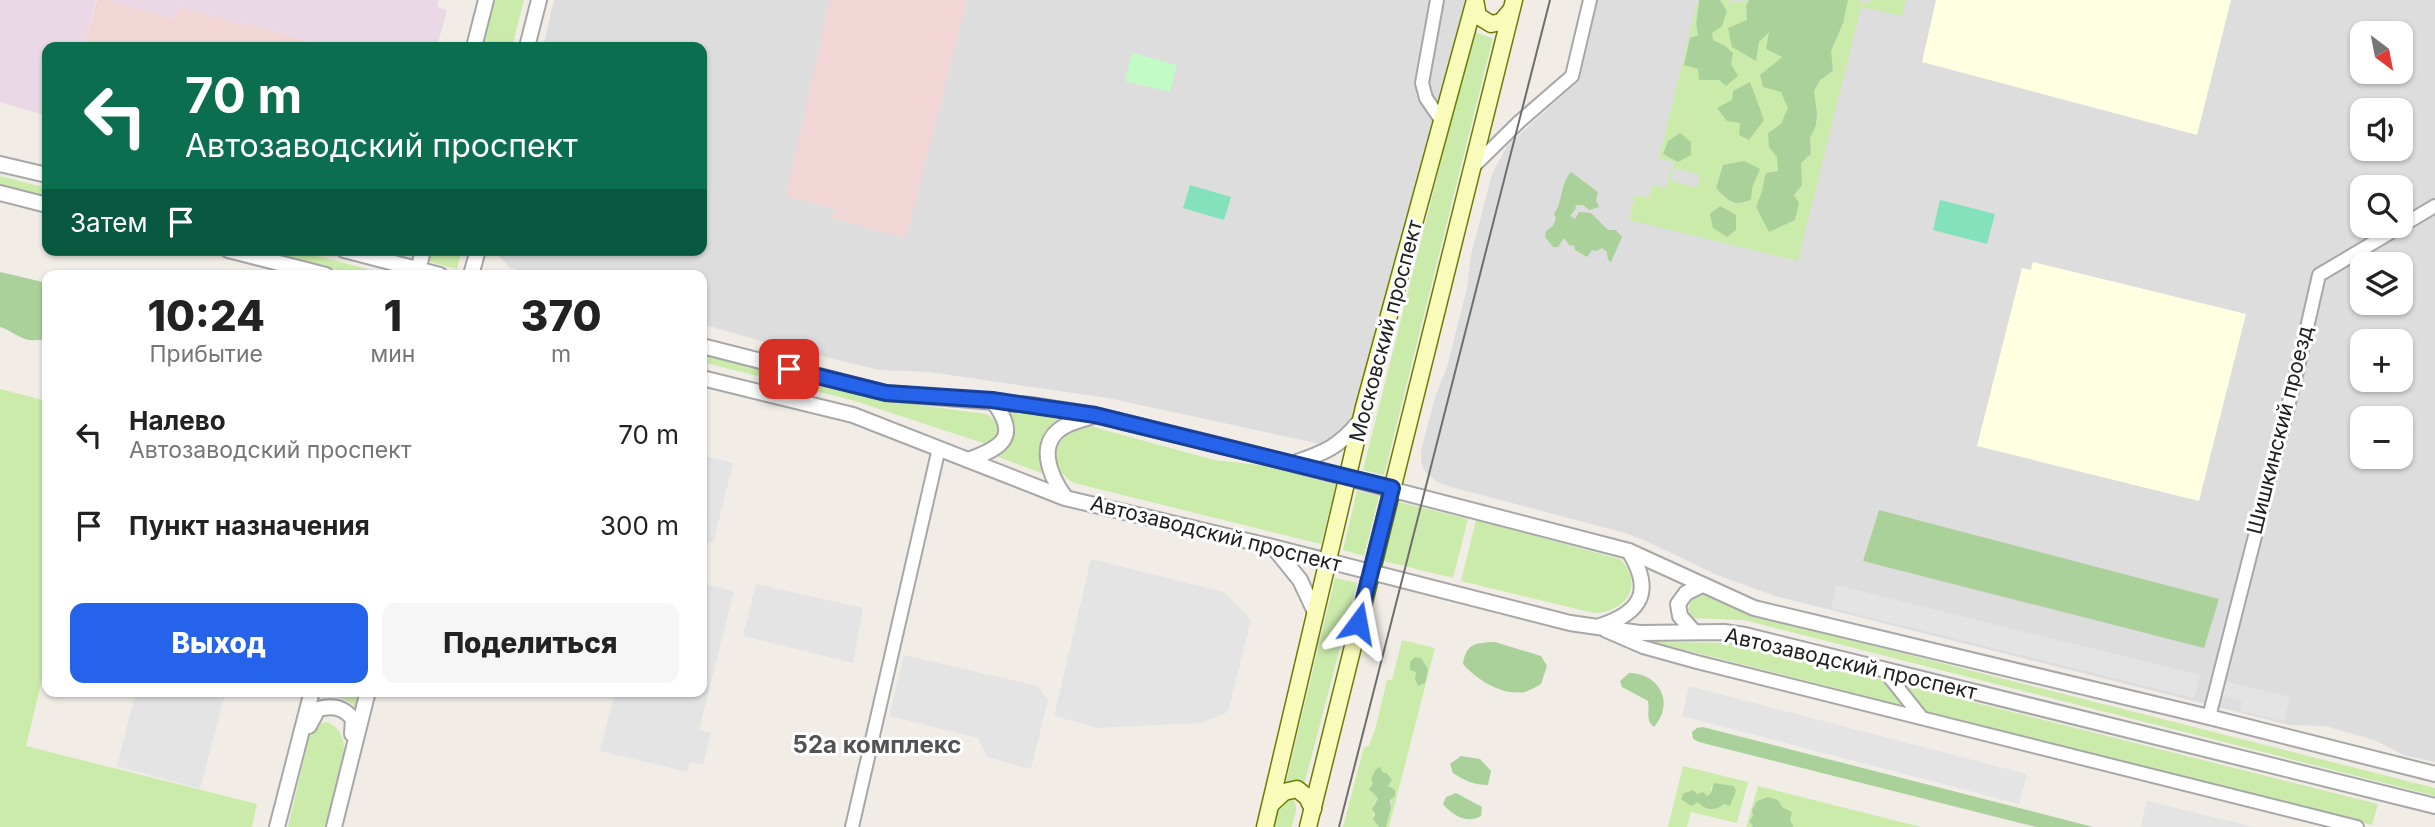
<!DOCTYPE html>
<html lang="ru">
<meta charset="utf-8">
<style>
body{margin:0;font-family:Inter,sans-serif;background:#f6f6f6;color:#222;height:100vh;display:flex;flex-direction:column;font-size:26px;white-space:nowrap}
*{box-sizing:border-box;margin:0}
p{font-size:23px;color:#767676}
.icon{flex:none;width:38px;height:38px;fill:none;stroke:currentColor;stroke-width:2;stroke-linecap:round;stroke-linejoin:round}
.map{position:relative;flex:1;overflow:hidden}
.side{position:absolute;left:42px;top:270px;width:665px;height:427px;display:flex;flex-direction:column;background:#fff;border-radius:14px;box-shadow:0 2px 5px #0004}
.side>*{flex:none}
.top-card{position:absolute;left:42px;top:42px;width:665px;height:214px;border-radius:14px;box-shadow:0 2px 5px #0004;background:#0b6e4f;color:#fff;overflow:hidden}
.needle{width:46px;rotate:148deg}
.fabs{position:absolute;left:2350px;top:21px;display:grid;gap:14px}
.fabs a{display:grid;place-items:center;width:63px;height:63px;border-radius:14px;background:#fff;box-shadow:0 2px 5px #0004;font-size:35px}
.pin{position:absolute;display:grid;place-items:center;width:60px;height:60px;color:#fff;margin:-30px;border-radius:14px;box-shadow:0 4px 10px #0006}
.me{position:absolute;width:77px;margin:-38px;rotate:13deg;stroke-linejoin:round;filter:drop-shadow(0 0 5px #0008)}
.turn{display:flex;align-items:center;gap:24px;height:147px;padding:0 28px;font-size:32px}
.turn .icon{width:91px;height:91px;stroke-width:2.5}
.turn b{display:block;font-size:49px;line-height:60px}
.then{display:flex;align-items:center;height:66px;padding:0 28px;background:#0003;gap:14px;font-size:26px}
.eta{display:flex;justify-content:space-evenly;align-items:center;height:119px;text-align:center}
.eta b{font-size:42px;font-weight:800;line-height:49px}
.primary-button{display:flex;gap:14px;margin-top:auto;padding:14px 28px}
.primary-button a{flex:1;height:80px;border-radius:14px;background:#2563eb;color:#fff;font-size:28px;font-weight:800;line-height:80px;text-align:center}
.primary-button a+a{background:#f6f6f6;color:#222}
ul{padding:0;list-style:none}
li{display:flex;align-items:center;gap:21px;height:91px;padding:0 28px}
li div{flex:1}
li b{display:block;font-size:26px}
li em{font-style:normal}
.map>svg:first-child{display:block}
</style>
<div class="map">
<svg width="2435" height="827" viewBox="0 0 2435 827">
<rect width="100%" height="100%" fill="#f1ede6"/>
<g fill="#dedddd" fill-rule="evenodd">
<polygon points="554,0 1465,0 1351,426 1333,443 1320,444 1108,398 929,372 879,370 772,344 702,324 702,275 532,275 509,267 500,257 497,250 702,250 702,47 543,47"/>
<path d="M 1596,0 L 2435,0 L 2435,762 L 2404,755 L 2374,740 L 2325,726 L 2289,725 L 1775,596 L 1717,575 L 1648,542 L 1625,533 L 1451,487 L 1437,482 L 1425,472 L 1421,462 L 1421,451 L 1436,394 L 1447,367 L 1467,288 L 1471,255 L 1492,174 L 1507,146 L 1575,84 ZM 2362,33 L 2401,33 L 2401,72 L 2362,72 ZM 2362,110 L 2401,110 L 2401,149 L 2362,149 ZM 2362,187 L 2401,187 L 2401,226 L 2362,226 ZM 2362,264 L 2401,264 L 2401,303 L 2362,303 ZM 2362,341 L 2401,341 L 2401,380 L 2362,380 ZM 2362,418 L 2401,418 L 2401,457 L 2362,457 Z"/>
</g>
<g fill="#f1d6d5">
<polygon points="97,0 108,0 175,19 179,7 335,47 84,47"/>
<polygon points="830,0 967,0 906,238 832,218 835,209 786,196"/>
</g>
<g fill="#ead8e6">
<polygon points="0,0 96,0 84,47 47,47 47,116 0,102"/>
<polygon points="108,0 439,0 437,7 447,10 437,47 335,47 179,7 175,19"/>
</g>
<g fill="#ffffe1">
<polygon points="1936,0 2231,0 2197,135 1922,62"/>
<polygon points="2033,262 2246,314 2199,501 1977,446 2022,268 2031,270"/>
</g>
<g fill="#cbebab" fill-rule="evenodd">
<polygon points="493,0 524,0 512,47 481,47"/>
<path d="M 1698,0 C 1702,12 1694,19 1698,35 L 1690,38 L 1684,65 L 1731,64 L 1725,46 L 1713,40 L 1712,33 L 1727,12 L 1720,0 L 1729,0 L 1730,3 L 1749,0 C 1741,14 1752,29 1759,41 L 1770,31 L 1782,57 L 1760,75 L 1781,92 L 1788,108 L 1781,124 L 1778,171 L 1766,173 L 1761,195 L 1756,207 L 1770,232 L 1802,185 L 1801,163 L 1811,154 L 1810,138 L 1816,125 L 1817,113 L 1814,91 L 1820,80 L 1833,71 L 1831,51 L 1843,23 L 1848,0 L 1859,0 L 1862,4 L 1873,0 L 1906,0 L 1902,16 L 1861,7 L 1798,261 L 1629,220 L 1635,195 L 1649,198 L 1653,185 L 1666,188 L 1674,162 L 1659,158 ZM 1744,161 L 1739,205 L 1730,202 L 1716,188 L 1723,165 ZM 1674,168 L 1700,175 L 1697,188 L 1671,181 Z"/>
<polygon points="1474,31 1482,35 1493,38 1384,475 1363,470"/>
<polygon points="0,176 47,188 47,196 0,184"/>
<polygon points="260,250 294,250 391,275 356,275"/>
<polygon points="429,250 462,250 457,269 426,261"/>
<polygon points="702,353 896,402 986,414 997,421 998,435 992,442 983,443 855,401 702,362"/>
<polygon points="0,389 47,401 47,659 26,746 257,804 252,827 0,827"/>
<path d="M 1009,411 L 1060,418 C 1043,432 1041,453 1044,474 L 998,457 C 1014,444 1017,430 1009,411 Z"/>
<path d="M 1081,425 L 1090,426 L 1214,460 L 1268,466 L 1336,485 L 1321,544 L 1074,483 C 1045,466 1054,438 1081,425 Z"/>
<polygon points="1357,491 1379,496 1364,556 1343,550"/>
<polygon points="1399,502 1468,519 1453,578 1384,561"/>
<path d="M 1476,520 L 1620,559 C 1645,585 1626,612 1594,613 L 1461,581 Z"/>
<polygon points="1335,578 1357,583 1303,789 1286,782"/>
<polygon points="1704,592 1747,613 1768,619 2435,788 2435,796 1744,620 1692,618 1688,609 1693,597"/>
<polygon points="1402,640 1435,648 1389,827 1386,827 1391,808 1391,789 1388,786 1392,780 1388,773 1375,774 1373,783 1378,798 1374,803 1373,819 1379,827 1343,827 1364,747 1369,746 1375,730 1387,680 1392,680"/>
<polygon points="1654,642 1737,643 2378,804 2372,825"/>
<path d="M 318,691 L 360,691 L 356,708 C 345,696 332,694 316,698 Z"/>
<path d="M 326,722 C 362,733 337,802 331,827 L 288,827 L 310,734 L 321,723 Z"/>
<path d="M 1683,766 L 1748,782 L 1737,823 L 1691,812 L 1687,827 L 1668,827 ZM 1711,787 L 1734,796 L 1732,802 C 1715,806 1699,802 1684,793 L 1693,790 L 1697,795 L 1707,796 L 1711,793 Z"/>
<polygon points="1758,786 1921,827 1794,827 1790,820 1792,812 1782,807 1753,816 1749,821 1753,827 1746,827"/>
<path d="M 1284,798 L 1292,798 C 1300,806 1294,817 1292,827 L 1274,827 L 1280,802 Z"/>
</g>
<g fill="#aad19a">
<path d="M 1699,0 L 1720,0 L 1727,11 L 1722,26 L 1712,33 L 1713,40 L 1725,46 L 1733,53 L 1731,64 L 1738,76 L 1726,86 L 1719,80 L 1699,80 L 1698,69 L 1684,65 L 1690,38 L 1698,35 C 1694,20 1699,14 1699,0 Z"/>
<polygon points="1749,0 1848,0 1843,23 1831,51 1833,71 1820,80 1814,91 1817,113 1816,125 1810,138 1811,154 1801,163 1802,185 1794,195 1799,203 1795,220 1769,232 1756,207 1761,194 1766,173 1778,171 1777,157 1769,147 1768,133 1781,124 1788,108 1781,92 1763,87 1760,75 1782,57 1766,49 1769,32 1759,42 1756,61 1732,47 1728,28 1747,20 1746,6"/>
<polygon points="1750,82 1764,120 1749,140 1739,135 1740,123 1727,121 1717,108 1732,100 1733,91"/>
<polygon points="1680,133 1691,142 1691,155 1678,162 1663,154 1668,141"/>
<path d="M 1744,161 L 1760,169 L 1752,188 L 1751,200 C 1732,207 1729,201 1716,188 L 1723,165 Z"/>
<path d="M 1571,172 L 1598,192 L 1596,200 L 1599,207 L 1589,210 L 1583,205 L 1575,205 L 1576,208 L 1570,216 L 1575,219 L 1579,212 L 1591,213 L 1608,230 L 1616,230 L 1622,237 L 1611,262 L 1608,260 L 1607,252 L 1602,248 L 1596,251 L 1592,250 L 1587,257 L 1575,250 L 1574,245 L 1570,246 L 1564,238 L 1558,247 L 1553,247 L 1545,237 L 1546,231 L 1553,226 L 1556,218 L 1554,214 C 1563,202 1560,184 1571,172 Z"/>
<polygon points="1720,206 1736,215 1736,230 1727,237 1713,228 1710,214"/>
<path d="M 0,272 L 47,283 L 47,340 C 41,339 35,341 29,340 C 18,338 11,330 0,327 Z"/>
<polygon points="1879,510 2219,599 2204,648 1863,561"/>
<path d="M 1495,642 L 1541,656 L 1547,666 L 1541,684 C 1536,687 1530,690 1525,692 C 1502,696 1477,680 1463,664 C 1466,643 1476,643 1495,642 Z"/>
<polygon points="1415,657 1421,658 1428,669 1425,683 1418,686 1415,679 1416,672 1410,670 1410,662"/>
<path d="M 1629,673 C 1660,673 1675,704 1654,727 C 1645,720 1650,712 1648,701 L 1622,687 L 1620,681 Z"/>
<polygon points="1703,727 2093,827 2036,827 1699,742 1693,739 1692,732 1697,728"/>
<path d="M 1461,756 L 1480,759 L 1491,771 L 1488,785 C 1474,785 1465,781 1453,773 L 1450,764 Z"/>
<polygon points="1380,767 1383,773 1387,773 1392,780 1388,786 1395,790 1395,796 1390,800 1391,808 1386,827 1379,827 1373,819 1375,814 1372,809 1378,798 1369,789 1373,784 1371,779 1376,769"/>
<path d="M 1714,783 L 1734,786 L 1736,791 L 1730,806 L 1724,804 C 1716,811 1705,811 1698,802 L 1691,806 L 1681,799 L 1684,793 L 1693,790 L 1697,794 L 1703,792 L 1707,796 L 1711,793 Z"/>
<path d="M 1456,793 L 1482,807 L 1481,816 C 1467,824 1453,816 1443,804 L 1446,797 Z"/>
<polygon points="1768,797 1778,800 1782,807 1792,812 1790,820 1794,827 1753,827 1749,821 1753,816 1752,810 1757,801"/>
</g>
<polygon fill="#c3fbc7" points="1132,53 1177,65 1170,92 1125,81"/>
<g fill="#83e1bc">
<polygon points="1190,185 1231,197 1224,220 1183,208"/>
<polygon points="1940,200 1995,214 1987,244 1933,230"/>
</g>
<g fill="#e4e4e4">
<polygon points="702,455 733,463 713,543 702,541"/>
<polygon points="1091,559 1224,592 1251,620 1228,712 1200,723 1098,728 1054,716"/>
<polygon points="702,583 734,591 699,730 711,733 703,765 690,762 687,772 600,751 615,691 702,691"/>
<polygon points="756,584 863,608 853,663 743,636"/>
<polygon points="1836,585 2200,675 2194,698 1831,608"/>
<polygon points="904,655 1038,686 1048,700 1031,769 987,757 978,738 889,716"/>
<polygon points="2225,681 2290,697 2284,721 2240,711 2242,701 2222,696"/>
<polygon points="1689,686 2027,774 2019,804 1682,716"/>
<polygon points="136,691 226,691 200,789 117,766"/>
<polygon points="2147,800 2152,802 2254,827 2141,827"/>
</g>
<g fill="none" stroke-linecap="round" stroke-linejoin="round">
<defs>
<g id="minor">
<polyline points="1437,0 1422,83 1426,98 1443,123"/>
<polyline points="1472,168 1519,122 1572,76 1590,0"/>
<polyline points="1606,631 1643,647 1697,662 2357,827"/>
<polyline points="1883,669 1922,718"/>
<polyline points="2209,717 2298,367 2319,275 2435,206"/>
<polyline points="852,827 939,448"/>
</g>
<g id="tertiary">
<polyline points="474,47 486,0"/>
<polyline points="527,47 539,0"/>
<polyline points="0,164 47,175"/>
<polyline points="0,193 47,205"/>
<polyline points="228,250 326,275"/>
<polyline points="344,250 440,275"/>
<polyline points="417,275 423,250"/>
<polyline points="471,275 478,250"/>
<polyline points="702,346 886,393 1031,405 1095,415 1243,451 1629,551 1754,608 2209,717 2435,774"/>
<polyline points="702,378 853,415 1065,498 1273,547 1570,623 1639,633 1724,632 1745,635 2435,806"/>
<path d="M 968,460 C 1004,447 1020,436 992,400"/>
<path d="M 1294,463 C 1324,453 1339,447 1360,421"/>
<path d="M 1065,497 C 1050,476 1034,441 1067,425 C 1075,421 1085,419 1093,416"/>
<polyline points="1274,548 1300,580 1315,612"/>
<path d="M 1600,626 C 1643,612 1653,590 1629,551"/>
<polyline points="1694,632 1680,616 1678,604 1686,593 1702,585"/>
<path d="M 309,726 L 318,709 C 333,705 343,707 353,719 L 352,734"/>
<polyline points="277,827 312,691"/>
<polyline points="334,827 368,691"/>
</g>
<g id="secondary">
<polyline points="1475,0 1478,16 1491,24 1501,22 1511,10"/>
<polyline points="1271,804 1284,792 1297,789 1307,797 1313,809"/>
<polyline points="1265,827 1364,407 1475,0"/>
<polyline points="1308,827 1514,0"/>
</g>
</defs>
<use href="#minor" stroke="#a7a7a7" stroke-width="16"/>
<use href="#tertiary" stroke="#a7a7a7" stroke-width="18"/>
<use href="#secondary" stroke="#6e7b03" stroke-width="19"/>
<use href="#minor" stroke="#fff" stroke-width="12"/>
<use href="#tertiary" stroke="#fff" stroke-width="14"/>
<use href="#secondary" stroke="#f8fbba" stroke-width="16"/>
<polyline stroke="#6e6e6e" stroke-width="2" points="1339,827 1550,0"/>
</g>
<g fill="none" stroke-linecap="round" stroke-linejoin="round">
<defs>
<polyline id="route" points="789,369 886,393 992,400 1095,415 1392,488 1358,623"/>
</defs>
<use href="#route" stroke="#184099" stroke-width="18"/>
<use href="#route" stroke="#2563eb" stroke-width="12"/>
</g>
<g text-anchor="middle" stroke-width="6" stroke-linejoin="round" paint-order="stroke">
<g font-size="21" fill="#202020" stroke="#fff">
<text transform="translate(1386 331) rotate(-75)" y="7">Московский проспект</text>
<text transform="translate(2280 430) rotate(-76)" y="7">Шишкинский проезд</text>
<text transform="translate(1216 534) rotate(14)" y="7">Автозаводский проспект</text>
<text transform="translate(1851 664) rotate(13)" y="7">Автозаводский проспект</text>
</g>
<g font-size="24" font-weight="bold" fill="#535353" stroke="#fff">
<text x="877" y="753">52а комплекс</text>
</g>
</g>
</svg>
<div class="fabs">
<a><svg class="needle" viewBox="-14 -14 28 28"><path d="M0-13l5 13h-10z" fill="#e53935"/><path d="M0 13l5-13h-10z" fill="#767676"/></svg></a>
<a><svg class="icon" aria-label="sound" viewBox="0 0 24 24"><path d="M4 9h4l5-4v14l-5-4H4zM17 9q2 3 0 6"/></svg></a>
<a><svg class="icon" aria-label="search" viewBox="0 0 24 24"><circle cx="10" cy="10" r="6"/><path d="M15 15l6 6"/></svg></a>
<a><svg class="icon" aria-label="layers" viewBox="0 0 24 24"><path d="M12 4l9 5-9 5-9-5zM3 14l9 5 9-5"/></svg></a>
<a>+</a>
<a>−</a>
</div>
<div class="pin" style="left:789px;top:369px;background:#d93025"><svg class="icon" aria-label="arrive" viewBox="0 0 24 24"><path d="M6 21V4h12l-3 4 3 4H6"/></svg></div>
<svg class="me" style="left:1358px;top:623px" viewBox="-20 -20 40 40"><path d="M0-17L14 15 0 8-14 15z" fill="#2563eb" stroke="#fff" stroke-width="4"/></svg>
<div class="top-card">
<div class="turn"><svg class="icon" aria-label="left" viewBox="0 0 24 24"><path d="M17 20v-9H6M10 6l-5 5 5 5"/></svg><div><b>70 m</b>Автозаводский проспект</div></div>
<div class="then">Затем<svg class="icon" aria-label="arrive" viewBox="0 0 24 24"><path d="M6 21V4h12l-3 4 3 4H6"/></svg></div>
</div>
<section class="side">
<div class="eta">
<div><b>10:24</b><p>Прибытие</p></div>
<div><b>1</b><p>мин</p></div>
<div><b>370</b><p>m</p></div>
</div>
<ul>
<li><svg class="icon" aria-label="left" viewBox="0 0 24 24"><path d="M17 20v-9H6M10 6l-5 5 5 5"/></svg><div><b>Налево</b><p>Автозаводский проспект</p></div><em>70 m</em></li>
<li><svg class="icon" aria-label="arrive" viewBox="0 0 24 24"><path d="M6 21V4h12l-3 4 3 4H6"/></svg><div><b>Пункт назначения</b></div><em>300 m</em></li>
</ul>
<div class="primary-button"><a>Выход</a><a>Поделиться</a></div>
</section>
</div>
